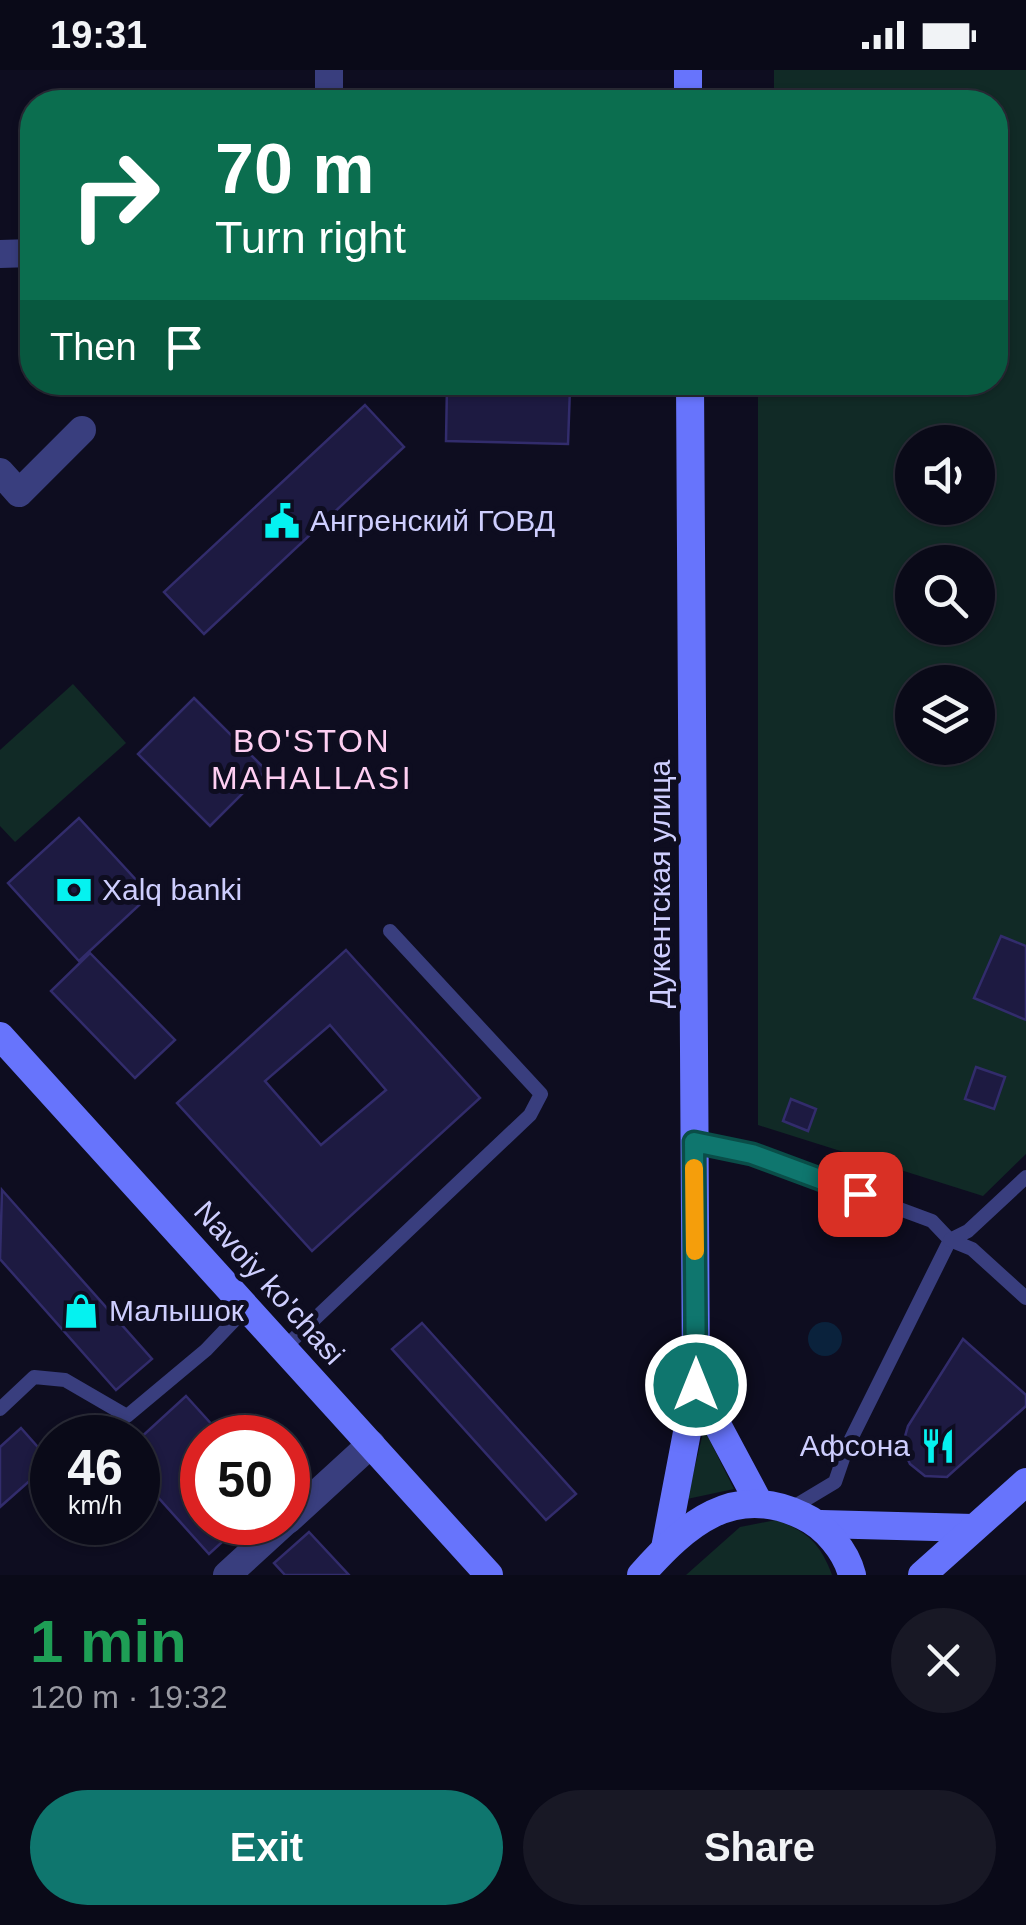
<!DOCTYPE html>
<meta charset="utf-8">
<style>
body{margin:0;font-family:Arial,sans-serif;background:#181825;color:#f1f3f6;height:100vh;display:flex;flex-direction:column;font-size:38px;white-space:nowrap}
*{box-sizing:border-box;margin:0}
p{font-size:32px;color:#999aa2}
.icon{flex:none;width:55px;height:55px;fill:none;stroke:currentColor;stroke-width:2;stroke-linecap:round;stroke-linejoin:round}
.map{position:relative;height:1505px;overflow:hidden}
.drawer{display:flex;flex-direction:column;background:#0a0a18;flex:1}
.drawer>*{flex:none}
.banner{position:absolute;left:20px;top:20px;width:988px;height:305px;border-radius:40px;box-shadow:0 2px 8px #0004,0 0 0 2px #2a2b37;background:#0b6e4f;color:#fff;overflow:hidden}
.fabs{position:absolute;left:895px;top:355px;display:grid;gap:20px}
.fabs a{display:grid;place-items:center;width:100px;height:100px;border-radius:50%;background:#0a0a18;box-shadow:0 2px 8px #0004,0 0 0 2px #2a2b37;font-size:50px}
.speed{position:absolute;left:30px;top:1345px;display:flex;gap:20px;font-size:50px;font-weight:700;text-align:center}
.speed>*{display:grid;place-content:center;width:130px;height:130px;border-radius:50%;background:#0a0a18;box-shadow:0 2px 8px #0004,0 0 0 2px #2a2b37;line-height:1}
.speed small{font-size:25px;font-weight:400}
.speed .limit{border:15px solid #d22;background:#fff;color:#111}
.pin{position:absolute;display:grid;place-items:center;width:85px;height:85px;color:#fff;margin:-42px;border-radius:20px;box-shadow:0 5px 15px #0006}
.me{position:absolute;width:110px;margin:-55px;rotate:0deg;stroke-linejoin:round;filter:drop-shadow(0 0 8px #0008)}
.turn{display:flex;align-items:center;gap:35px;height:210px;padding:0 30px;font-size:45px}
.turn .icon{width:130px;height:130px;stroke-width:2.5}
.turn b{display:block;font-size:70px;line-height:85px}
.then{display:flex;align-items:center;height:95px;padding:0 30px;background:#0003;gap:20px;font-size:38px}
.round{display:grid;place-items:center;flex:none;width:105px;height:105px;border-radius:52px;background:#181825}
.summary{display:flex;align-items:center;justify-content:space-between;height:170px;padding:0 30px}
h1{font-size:60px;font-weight:800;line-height:75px;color:#1e9e55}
.button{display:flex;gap:20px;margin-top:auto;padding:20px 30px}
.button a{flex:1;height:115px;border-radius:60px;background:#0f766e;color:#fff;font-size:40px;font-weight:800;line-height:115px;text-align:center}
.button a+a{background:#181825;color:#f1f3f6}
.status{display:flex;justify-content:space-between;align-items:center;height:70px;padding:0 50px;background:#0a0a18;direction:ltr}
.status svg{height:28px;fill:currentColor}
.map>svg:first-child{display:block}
</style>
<div class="status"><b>19:31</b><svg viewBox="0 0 49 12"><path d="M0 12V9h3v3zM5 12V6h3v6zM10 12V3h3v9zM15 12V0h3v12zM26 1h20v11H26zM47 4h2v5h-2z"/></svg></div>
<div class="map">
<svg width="1026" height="1505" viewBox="0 0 1026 1505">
<rect width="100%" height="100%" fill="#0e0d20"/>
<g fill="#112a26" fill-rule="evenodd">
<path d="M 774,0 L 1026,0 L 1026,1084 L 983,1126 L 758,1055 L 758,313 L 995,312 L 995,32 L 774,32 ZM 912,372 L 978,372 L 978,438 L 912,438 ZM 912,492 L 978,492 L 978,558 L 912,558 ZM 912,612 L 978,612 L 978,678 L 912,678 Z"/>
<polygon points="73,614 126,673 15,772 0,756 0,680"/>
<polygon points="704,1359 734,1419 687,1429"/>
<path d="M 776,1450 C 808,1462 820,1473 832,1505 L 686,1505 L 740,1457 Z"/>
</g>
<circle fill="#0a223c" cx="825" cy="1269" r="17"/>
<g fill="#1d1a41" stroke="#322c6c" stroke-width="2.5" fill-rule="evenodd">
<polygon points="447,315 570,318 568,374 446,371"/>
<polygon points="365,335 404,377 204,564 164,522"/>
<polygon points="194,628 266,700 210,756 138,684"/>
<polygon points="79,748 150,825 79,891 8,813"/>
<polygon points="1001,866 1026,876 1026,950 974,928"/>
<path d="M 346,880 L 480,1028 L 312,1181 L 177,1033 ZM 330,955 L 386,1020 L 321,1075 L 265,1011 Z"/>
<polygon points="90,883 175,970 135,1008 51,921"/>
<polygon points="976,997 1005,1007 994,1039 965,1029"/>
<polygon points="791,1029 816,1039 808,1061 783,1051"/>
<polygon points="2,1120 152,1289 116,1320 0,1189"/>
<polygon points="422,1253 576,1424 546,1450 392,1279"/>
<polygon points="963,1269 1026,1325 1026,1336 947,1407 925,1406 910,1394 902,1377 908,1356"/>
<polygon points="186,1326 224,1368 202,1368 202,1452 244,1452 209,1484 138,1405 138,1370"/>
<polygon points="21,1358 51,1392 0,1437 0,1377"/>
<polygon points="309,1462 349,1505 285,1505 274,1493"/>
</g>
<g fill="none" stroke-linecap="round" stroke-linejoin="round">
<g stroke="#393e7e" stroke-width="14">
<polyline points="694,1072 751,1084 932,1151 950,1170 847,1377 835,1412 790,1439"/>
<polyline points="1026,1107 968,1161 950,1170 972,1179 1026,1228"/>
<polyline points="284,1278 530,1045 541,1024 390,861"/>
<polyline points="0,1339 34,1307 65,1310 127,1346 206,1280 247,1237"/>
</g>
<g stroke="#393e7e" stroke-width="28">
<polyline points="329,0 329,32"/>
<polyline points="0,184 32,183"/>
<polyline points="0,402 19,423 82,360"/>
<polyline points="288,1450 371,1374"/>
<polyline points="227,1505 285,1452"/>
</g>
<g stroke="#6774fc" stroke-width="28">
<polyline points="688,0 688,32"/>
<polyline points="0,966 489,1505"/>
<polyline points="696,1315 758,1431"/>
<polyline points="821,1454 973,1458"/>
<polyline points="665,1478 696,1315 690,312"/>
<path d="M 641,1505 C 686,1454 734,1412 803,1446 C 825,1456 846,1481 852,1505"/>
<polyline points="922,1505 1026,1412"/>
</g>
</g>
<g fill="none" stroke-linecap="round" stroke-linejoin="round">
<defs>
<polyline id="route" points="696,1315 694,1072 752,1084 860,1124"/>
</defs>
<use href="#route" stroke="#0a4d48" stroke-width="25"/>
<use href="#route" stroke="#0f766e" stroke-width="18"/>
<polyline stroke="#f59e0b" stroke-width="18" points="694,1098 695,1181"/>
</g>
<defs>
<symbol id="civic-bare" viewBox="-9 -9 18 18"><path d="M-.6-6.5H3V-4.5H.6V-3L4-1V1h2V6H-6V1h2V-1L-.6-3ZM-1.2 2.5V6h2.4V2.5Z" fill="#05f2f0" stroke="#0e0d20" stroke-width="2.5" paint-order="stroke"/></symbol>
<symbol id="bank-bare" viewBox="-9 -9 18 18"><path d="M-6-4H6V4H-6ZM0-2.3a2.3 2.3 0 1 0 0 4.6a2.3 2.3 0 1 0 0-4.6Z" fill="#05f2f0" stroke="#0e0d20" stroke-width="2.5" paint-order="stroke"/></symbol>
<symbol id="shop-bare" viewBox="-9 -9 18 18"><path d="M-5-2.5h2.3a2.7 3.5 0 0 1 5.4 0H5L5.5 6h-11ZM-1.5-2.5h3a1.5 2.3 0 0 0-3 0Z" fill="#05f2f0" stroke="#0e0d20" stroke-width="2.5" paint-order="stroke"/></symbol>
<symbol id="restaurant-bare" viewBox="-9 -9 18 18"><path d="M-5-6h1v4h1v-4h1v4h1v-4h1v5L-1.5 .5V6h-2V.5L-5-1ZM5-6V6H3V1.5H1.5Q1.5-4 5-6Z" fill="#05f2f0" stroke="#0e0d20" stroke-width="2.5" paint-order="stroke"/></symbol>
</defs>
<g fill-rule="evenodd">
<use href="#civic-bare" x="257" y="426" width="50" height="50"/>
<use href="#bank-bare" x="49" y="795" width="50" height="50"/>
<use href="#shop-bare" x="56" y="1216" width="50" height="50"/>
<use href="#restaurant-bare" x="913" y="1351" width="50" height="50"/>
</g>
<g text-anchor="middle" stroke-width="10" stroke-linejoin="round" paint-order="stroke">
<g font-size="30" fill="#cecefe" stroke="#0e0d20" text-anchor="start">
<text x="310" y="461">Ангpенский ГОВД</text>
<text x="102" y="830">Xalq banki</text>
<text x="109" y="1251">Малышок</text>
<text x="910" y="1386" text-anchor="end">Афсона</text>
</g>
<g font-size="30" fill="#cecefe" stroke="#0e0d20">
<text transform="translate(660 814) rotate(-90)" y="10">Дукентская улица</text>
<text transform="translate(269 1213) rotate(48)" y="10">Navoiy ko'chasi</text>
</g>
<g font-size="32" letter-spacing="2.5" fill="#fecff2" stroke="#0e0d20">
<text x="312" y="682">BO'STON<tspan x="312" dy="37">MAHALLASI</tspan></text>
</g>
</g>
</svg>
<div class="fabs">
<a><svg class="icon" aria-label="sound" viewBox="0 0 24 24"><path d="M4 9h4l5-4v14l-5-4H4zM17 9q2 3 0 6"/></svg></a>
<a><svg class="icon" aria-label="search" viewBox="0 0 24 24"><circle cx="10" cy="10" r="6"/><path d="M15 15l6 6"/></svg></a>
<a><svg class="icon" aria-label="layers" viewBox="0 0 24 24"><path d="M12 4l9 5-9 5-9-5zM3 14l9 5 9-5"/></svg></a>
</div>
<div class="speed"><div>46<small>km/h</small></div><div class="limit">50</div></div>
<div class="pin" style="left:860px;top:1124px;background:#d93025"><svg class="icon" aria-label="arrive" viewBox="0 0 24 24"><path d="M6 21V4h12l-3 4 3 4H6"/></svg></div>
<svg class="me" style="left:696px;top:1315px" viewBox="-20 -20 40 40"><circle r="17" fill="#0f766e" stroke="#fff" stroke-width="3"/><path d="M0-11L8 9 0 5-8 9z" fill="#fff"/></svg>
<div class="banner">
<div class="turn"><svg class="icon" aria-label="right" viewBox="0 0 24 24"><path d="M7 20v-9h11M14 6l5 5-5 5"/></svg><div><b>70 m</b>Turn right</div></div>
<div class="then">Then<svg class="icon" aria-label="arrive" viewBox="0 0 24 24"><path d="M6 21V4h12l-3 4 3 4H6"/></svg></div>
</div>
</div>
<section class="drawer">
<div class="summary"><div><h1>1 min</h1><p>120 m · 19:32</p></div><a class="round"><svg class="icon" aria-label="close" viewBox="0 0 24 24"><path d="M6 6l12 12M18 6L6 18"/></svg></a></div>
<div class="button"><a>Exit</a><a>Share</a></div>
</section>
